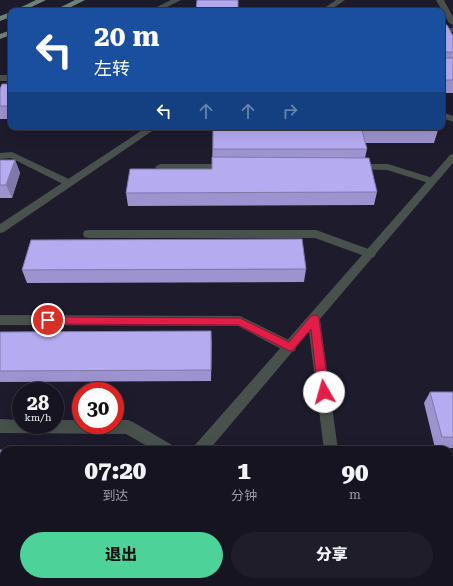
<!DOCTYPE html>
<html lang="zh">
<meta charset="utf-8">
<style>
body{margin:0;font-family:"Roboto Serif","Noto Sans SC",serif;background:#1f1d2a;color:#f1f3f6;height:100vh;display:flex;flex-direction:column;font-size:15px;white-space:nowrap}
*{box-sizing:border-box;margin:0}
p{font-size:13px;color:#9e9ea5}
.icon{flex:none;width:22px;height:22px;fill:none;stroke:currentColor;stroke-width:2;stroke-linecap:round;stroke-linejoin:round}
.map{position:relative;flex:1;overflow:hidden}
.drawer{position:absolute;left:0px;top:446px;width:453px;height:140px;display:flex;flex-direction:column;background:#161421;border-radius:12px 12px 0 0;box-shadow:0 4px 16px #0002,0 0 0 1px #35333f}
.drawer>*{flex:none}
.top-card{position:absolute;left:8px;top:8px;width:437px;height:122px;border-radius:8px;box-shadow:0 4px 16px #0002,0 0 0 1px #35333f;background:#1a4fa0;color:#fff;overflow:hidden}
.speed{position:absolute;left:12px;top:382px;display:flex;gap:8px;font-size:20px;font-weight:700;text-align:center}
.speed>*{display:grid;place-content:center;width:52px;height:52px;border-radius:50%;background:#161421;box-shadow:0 4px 16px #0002,0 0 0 1px #35333f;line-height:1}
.speed small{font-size:10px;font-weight:400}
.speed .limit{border:6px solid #d22;background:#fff;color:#111}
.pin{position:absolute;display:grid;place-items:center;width:34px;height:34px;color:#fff;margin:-17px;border:2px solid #fff;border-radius:50%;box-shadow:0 1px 4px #0007}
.me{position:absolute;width:44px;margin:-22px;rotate:353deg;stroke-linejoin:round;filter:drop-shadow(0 0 3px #0008)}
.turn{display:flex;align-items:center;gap:14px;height:84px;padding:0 20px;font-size:18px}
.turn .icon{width:52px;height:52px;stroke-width:2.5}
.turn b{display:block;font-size:28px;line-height:34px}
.lanes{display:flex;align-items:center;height:38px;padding:0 20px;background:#0003;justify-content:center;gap:20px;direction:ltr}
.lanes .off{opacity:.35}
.eta{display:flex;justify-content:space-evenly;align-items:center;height:68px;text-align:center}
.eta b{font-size:24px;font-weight:800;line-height:28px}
.button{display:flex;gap:8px;margin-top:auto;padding:8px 20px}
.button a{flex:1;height:46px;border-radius:24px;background:#4dd39a;color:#111;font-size:16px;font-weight:800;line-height:46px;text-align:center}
.button a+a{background:#1f1d2a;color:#f1f3f6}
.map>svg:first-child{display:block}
</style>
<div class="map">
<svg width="453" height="586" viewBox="0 0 453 586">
<rect width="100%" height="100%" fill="#1d1b2c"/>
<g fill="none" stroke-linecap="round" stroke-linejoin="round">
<g fill="#48514c" fill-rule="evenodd">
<polygon points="171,0 181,0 159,11 149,11"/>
<polygon points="336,0 345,0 329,11 320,11"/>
<rect x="442" y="28" width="11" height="4"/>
<polygon points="442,112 453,116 453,122 442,118"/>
<polygon points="12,152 73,181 74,183 69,186 65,185 11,158 0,159 0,153"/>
<polygon points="160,164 228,164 233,167 228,170 157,169 155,167"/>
<polygon points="355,164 388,164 436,179 437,181 432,184 387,170 352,169 350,167 352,165"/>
<polygon points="88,230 316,230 374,251 376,254 374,257 370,258 315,238 88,238 84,237 83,234 84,231"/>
<polygon points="0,315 240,316 295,343 296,347 295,351 290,352 285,351 238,326 0,325"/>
<polygon points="0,419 21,420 21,425 55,425 55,420 81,420 81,425 115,425 115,420 128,420 133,422 172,445 174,450 154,450 126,434 0,433"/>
<rect x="449" y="488" width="4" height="16"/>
</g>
<g fill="#48514c" fill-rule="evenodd">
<polygon points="436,0 444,0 453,17 453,25 449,23"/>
<rect x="0" y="75" width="11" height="6"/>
<polygon points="147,127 158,127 4,232 0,233 0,224"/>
<polygon points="453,154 453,163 320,319 338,450 324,450 309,332 209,450 193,450 195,445 450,155"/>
<polygon points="75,582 94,582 93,586 74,586"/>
<rect x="341" y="582" width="16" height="4"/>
</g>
<g fill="#71857a" fill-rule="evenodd">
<polygon points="36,0 46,0 23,11 13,11"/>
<polygon points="75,0 85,0 63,11 53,11"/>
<polygon points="11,12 11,17 0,21 0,16"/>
<polygon points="11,30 11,35 0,39 0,34"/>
</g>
</g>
<g fill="#9c93cf">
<polygon points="442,25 453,36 453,93 442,93"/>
<polygon points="11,84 11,119 0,119 0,89"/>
<polygon points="213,127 438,130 434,143 365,143 367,149 365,158 377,192 374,205 128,206 126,193 212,169"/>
<polygon points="0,160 15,160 20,173 12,198 0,198"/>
<polygon points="306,269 304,282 27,283 22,270"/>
<polygon points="211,331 211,381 0,382 0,332"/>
<polygon points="430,392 453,392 453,448 435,448 424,403"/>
<rect x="0" y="450" width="4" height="63"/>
<polygon points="407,582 449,582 453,586 408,586"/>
</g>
<g fill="#7f78a9">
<polygon points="15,160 20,173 12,198 6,185"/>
<polygon points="211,331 212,344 211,381"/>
</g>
<g fill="#b5abf1" stroke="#7f78a9">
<polygon points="197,0 238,0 238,11 196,11"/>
<polygon points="442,25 447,25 453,36 453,52 445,52 445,58 453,58 453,80 442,80"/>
<polygon points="2,84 11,84 11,106 0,106 0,89"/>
<polygon points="213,127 437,127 438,130 362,130 367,149 213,149"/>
<polygon points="212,157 369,158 377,192 126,193 130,169 212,169"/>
<polygon points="0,160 15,160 6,185 0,185"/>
<polygon points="302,239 306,269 22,270 31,240"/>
<polygon points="211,331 211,370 0,371 0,332"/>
<polygon points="430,392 453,392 453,437 442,437"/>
<polygon points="93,449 93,450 4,450 4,502 0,502 0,450"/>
<polygon points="449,525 453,525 453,586 416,586 415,582 449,582"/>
</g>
<polygon fill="#e11d48" stroke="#92132f" points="314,315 318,316 319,319 329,392 327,395 324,396 320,395 318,392 311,329 293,350 290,351 238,325 48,324 45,323 43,320 45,318 48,317 240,318 289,342 311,316"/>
</svg>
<div class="speed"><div>28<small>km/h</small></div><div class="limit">30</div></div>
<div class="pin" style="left:48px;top:320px;background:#d93025"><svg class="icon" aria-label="arrive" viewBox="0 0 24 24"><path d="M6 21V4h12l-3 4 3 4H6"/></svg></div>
<svg class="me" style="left:324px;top:392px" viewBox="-20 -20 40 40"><circle r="19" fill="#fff"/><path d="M0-13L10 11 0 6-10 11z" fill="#e11d48"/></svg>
<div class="top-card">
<div class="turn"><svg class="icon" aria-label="left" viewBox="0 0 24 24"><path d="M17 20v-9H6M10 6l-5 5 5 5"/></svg><div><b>20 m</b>左转</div></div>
<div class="lanes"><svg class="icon" aria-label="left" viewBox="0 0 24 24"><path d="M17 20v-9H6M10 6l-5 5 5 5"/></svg><svg class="icon off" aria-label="ahead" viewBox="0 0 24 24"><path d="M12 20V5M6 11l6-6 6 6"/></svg><svg class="icon off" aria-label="ahead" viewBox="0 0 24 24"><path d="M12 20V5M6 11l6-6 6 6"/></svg><svg class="icon off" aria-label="right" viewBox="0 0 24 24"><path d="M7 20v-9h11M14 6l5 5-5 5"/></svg></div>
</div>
<section class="drawer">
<div class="eta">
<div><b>07:20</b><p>到达</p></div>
<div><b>1</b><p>分钟</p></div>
<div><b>90</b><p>m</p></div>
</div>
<div class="button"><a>退出</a><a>分享</a></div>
</section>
</div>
